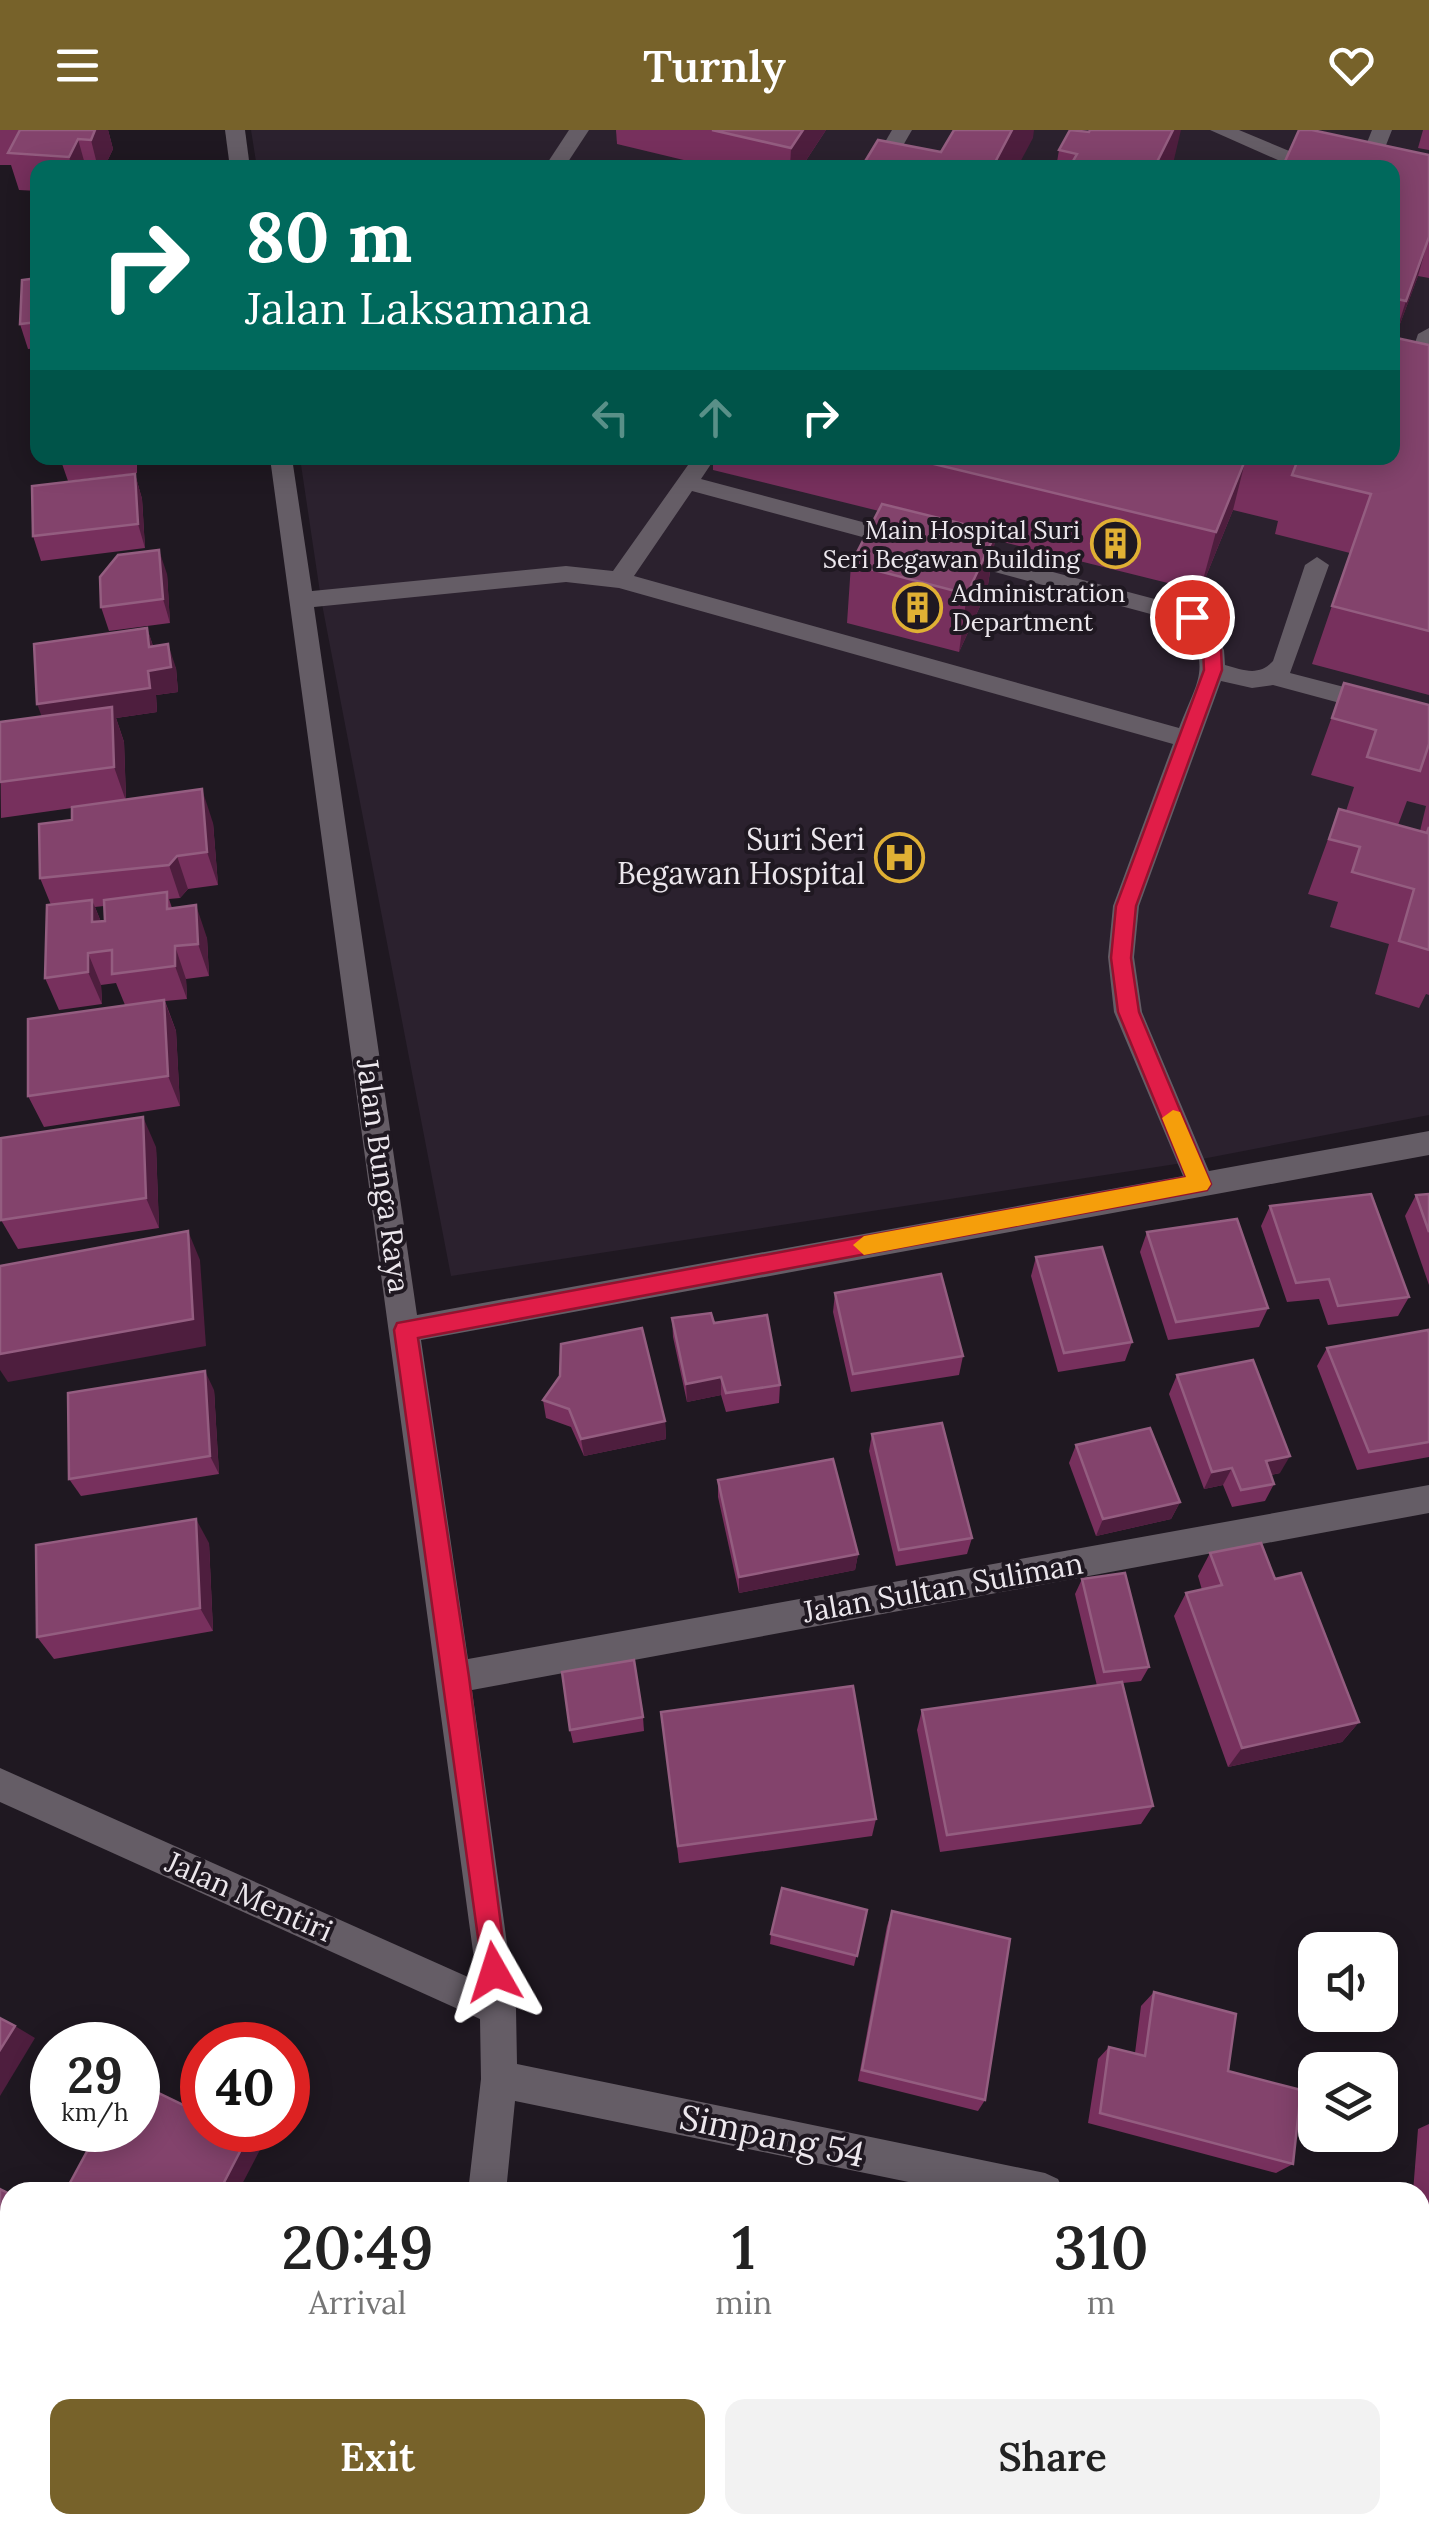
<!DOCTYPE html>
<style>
body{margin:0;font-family:Lora,serif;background:#f2f2f2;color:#222;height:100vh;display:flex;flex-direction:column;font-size:38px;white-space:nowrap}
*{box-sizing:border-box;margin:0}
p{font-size:32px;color:#767676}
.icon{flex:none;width:55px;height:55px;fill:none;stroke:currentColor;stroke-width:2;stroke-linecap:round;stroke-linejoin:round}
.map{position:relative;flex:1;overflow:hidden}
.side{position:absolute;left:0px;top:2052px;width:1430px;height:352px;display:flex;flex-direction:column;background:#fff;border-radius:30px 30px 0 0;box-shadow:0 5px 25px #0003}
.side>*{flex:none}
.top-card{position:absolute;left:30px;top:30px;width:1370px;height:305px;border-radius:20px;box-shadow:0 5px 25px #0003;background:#00695c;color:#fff;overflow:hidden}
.controls{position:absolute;left:1298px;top:1802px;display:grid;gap:20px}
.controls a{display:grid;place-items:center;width:100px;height:100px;border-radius:20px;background:#fff;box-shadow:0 5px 25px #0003;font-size:50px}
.speed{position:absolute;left:30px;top:1892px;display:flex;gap:20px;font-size:50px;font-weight:700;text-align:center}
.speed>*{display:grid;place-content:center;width:130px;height:130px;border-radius:50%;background:#fff;box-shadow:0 5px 25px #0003;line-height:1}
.speed small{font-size:25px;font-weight:400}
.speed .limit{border:15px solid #d22;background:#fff;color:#111}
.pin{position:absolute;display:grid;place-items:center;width:85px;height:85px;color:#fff;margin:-42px;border:5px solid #fff;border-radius:50%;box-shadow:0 2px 10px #0007}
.me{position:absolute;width:110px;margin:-55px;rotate:354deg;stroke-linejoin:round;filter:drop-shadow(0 0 8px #0008)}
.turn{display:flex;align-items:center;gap:35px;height:210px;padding:0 50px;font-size:45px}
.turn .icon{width:130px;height:130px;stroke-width:2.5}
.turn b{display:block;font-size:70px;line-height:85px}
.lanes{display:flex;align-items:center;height:95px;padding:0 50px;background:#0003;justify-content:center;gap:50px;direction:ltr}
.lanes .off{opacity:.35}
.eta{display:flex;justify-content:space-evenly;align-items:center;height:170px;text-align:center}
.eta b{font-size:60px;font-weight:600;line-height:70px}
.cta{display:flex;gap:20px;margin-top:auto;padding:20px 50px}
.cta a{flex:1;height:115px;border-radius:20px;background:#77622a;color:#fff;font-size:40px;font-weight:600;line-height:115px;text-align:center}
.cta a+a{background:#f2f2f2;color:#222}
header{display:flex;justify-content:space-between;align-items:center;height:130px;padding:0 50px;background:#77622a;color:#fff;font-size:45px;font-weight:600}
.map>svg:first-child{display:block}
</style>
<header><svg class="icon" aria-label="menu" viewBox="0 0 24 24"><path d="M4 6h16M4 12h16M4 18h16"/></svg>Turnly<svg class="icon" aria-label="heart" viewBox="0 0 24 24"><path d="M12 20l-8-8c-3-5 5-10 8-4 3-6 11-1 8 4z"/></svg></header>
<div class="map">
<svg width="1429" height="2404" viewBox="0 0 1429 2404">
<rect width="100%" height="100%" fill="#1f1821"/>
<polygon fill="#2b212e" points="251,0 1429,0 1429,985 1176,1034 451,1146 321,469 300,328 1392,328 1392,38 257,38"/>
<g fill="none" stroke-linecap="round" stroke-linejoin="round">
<g fill="#655d66" fill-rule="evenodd">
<polygon points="225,0 245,0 250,38 230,38"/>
<polygon points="569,0 589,0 564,38 544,38"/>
<polygon points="892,0 912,0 890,38 870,38"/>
<polygon points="1210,0 1239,0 1330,38 1296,38"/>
<polygon points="1372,0 1392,0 1377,38 1357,38"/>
<polygon points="1429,198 1429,266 1421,264 1406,240 1418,204"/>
<path d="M 270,328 L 292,328 L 312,461 L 566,436 L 613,441 L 693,328 L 715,328 L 701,349 L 915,406 L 919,411 L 907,419 L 692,361 L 634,446 L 1179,598 C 1197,550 1212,540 1184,493 L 943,428 L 939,423 L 943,418 L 951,415 L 1200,481 L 1224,520 L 1225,535 C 1243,540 1259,547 1273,531 L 1305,435 L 1317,427 L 1329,435 L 1290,543 L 1429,579 L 1429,597 L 1273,555 L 1252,558 L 1221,551 L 1139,776 L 1134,827 L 1142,882 L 1209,1041 L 1429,1001 L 1429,1025 L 421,1210 L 468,1529 L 1429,1355 L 1429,1383 L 472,1560 L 516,1879 L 517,1934 L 1045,2043 L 1058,2049 L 1064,2062 L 957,2062 L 515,1971 L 506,2062 L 468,2062 L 481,1949 L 480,1889 L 0,1672 L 0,1638 L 477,1851 ZM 566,452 L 619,458 L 1173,614 L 1113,776 L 1108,827 L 1114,882 L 1183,1046 L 417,1185 L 314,477 Z"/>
<polygon points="431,2395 471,2395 470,2404 430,2404"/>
</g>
</g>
<g fill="#77305d" fill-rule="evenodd">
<polygon points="0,0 108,0 113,19 104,38 38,38 38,61 19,60 11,35 0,35"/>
<polygon points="616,0 826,0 801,38 717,38 617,14"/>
<polygon points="1423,0 1429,0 1429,20 1418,18"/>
<polygon points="1059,20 1175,33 1172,38 1056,38"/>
<polygon points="1429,25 1429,148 1418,146 1395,207 1429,215 1429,565 1312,534 1350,423 1275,404 1278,391 1233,380 1200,461 995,410 987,461 959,522 847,493 851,434 879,381 713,340 713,328 1392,328 1392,38"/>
<polygon points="38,148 38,218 28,219 20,194"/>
<polygon points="60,328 156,328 156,333 137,335 137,343 68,351"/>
<polygon points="135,344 142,369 145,418 41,431 33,406"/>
<polygon points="167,444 170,493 109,501 101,477"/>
<path d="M 147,498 L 153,516 L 176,538 L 178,562 L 156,565 L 157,582 L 116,588 L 124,612 L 126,669 L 213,693 L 218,755 L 188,759 L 180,768 L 169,769 L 172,778 L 207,808 L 209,846 L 186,849 L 187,869 L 165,871 L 176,901 L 180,976 L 44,997 L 28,966 L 125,875 L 116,853 L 101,855 L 102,874 L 59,880 L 45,848 L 51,775 L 40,748 L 72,690 L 72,678 L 1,688 L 0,592 L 42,586 ZM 104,776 L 105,791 L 101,792 L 95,777 Z"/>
<path d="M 1344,553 L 1429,575 L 1429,865 L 1426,864 L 1419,878 L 1375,864 L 1389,814 L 1330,797 L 1338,772 L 1308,764 L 1339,679 L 1346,681 L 1354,657 L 1311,645 ZM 1407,671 L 1426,676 L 1420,701 L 1398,695 Z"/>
<polygon points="156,1017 159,1098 18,1119 1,1090"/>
<polygon points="1429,1064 1429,1155 1405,1086 1416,1065"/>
<polygon points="1270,1076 1409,1167 1398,1186 1328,1195 1319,1169 1287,1172 1261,1096"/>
<polygon points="1147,1102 1268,1178 1259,1197 1168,1210 1140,1122"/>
<polygon points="1036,1127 1132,1212 1125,1231 1058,1242 1031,1146"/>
<polygon points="835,1163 963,1226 959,1245 851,1262 833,1182"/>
<polygon points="672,1188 714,1193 780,1255 779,1273 726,1282 721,1265 687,1272 673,1207"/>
<polygon points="1429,1203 1429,1327 1357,1340 1317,1236 1327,1218"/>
<polygon points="1177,1245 1280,1343 1271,1345 1274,1354 1265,1371 1232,1377 1223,1355 1204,1359 1169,1264"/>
<polygon points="214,1260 219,1344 81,1366 69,1349"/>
<polygon points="543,1270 665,1291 666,1309 584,1326 571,1297 546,1288"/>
<polygon points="872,1304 972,1408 967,1424 896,1436 869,1321"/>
<polygon points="1076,1315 1180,1372 1171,1389 1096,1406 1069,1333"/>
<polygon points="718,1350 858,1424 855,1440 739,1463 718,1367"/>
<polygon points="209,1413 213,1501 54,1529 37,1507"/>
<polygon points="1210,1423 1275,1449 1359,1592 1342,1612 1228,1637 1174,1486 1186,1463 1202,1460 1198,1446"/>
<polygon points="1082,1449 1149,1537 1141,1551 1123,1553 1153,1676 1141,1694 940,1722 917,1600 922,1580 1097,1556 1075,1464"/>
<polygon points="661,1582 876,1689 872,1706 679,1733"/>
<polygon points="643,1587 644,1601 573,1613 570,1600"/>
<polygon points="867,1780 854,1836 770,1814 771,1804"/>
<polygon points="892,1781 985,1970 978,1981 858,1951 887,1796"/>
<polygon points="1154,1862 1228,1941 1293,2034 1276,2043 1088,1993 1098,1929 1109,1917 1135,1923 1141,1876"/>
<polygon points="1429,1994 1429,2104 1420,2102 1420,2062 1413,2062 1418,1999"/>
<polygon points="1189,2395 1351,2395 1350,2404 1188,2404"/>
</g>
<g fill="#4e1e3e">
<polygon points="90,0 108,0 113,19 104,38 98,38 91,10"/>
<polygon points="803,0 826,0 801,38 790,38 791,18"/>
<polygon points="1012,0 1034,0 1033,8 1017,38 992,38"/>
<polygon points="1173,0 1181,0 1172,38 1154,38"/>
<polygon points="78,9 86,38 72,38 69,27"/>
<polygon points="1429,107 1418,146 1392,215 1406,171"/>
<polygon points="1246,328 1233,380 1200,461 1216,402"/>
<polygon points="135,344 142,369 145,418 138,394"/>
<polygon points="996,402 987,461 959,522 967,464"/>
<polygon points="159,420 167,444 170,493 163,469"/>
<polygon points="147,498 155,522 168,514 176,538 178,562 156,565 157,582 116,588 124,612 126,671 114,637 46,598 37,574 148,541"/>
<polygon points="202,659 213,693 218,755 207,722"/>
<polygon points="177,726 188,759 180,768 169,735"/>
<polygon points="92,770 105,802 92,792"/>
<polygon points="196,775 207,808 209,846 198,814"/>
<polygon points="175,816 186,849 187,869 175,836"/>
<polygon points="88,823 101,855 102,874 88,842"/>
<polygon points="164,870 176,901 180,976 168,946"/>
<polygon points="143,987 156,1017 159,1098 146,1068"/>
<polygon points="188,1101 200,1130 206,1216 8,1252 0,1240 0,1224"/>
<polygon points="205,1241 214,1260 219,1344 210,1326"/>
<polygon points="721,1247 721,1265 687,1272 686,1254"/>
<polygon points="665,1291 666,1309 584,1326 581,1309"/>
<polygon points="1290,1326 1280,1343 1256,1348 1266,1331"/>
<polygon points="1232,1338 1223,1355 1204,1359 1212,1342"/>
<polygon points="1180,1372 1171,1389 1096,1406 1103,1389"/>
<polygon points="196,1389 209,1413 213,1501 200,1478"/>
<polygon points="858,1424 855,1440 739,1463 739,1447"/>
<polygon points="1359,1592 1342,1612 1228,1637 1242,1618"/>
<polygon points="15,1896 35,1908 0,1966 0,1920"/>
<polygon points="248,2006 262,2016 238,2062 219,2062"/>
<polygon points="114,2395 137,2395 151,2404 128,2404"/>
<polygon points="718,2395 724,2395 750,2404 744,2404"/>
</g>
<g fill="#83436c" stroke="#945d80" stroke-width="2.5">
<polygon points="20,0 95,0 91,10 78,9 69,27 8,23"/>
<polygon points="712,0 803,0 791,18"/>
<polygon points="954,0 1012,0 992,38 861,38 878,10 941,22"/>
<polygon points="1070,0 1089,2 1090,0 1173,0 1154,38 1069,38 1077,24 1059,20"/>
<polygon points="1299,0 1312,0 1429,25 1429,107 1406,171 1397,169 1394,178 1392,178 1392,38 1282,38"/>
<polygon points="38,148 38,192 20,194 22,150"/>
<polygon points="1392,207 1429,215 1429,501 1332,476 1371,364 1292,345 1297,332 1278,328 1392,328"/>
<polygon points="909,328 1246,328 1216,402"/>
<polygon points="135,344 138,394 33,406 32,356"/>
<polygon points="882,374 996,402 967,464 851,434"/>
<polygon points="159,420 163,469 101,477 100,447 118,425"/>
<polygon points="147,498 149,517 168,514 171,537 148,541 150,558 37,574 34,514"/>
<polygon points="1344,553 1429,575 1429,614 1420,641 1367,627 1376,600 1332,588"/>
<polygon points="112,577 114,637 0,652 0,592"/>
<polygon points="202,659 207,722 177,726 169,735 40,748 39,694 72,690 72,677"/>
<polygon points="1339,679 1427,703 1429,697 1429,820 1399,811 1414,759 1352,742 1360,717 1329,709"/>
<polygon points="167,762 167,779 196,775 198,814 175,816 175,836 112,844 112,820 88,823 88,842 45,848 47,775 92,770 92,792 105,791 104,770"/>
<polygon points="164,870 168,946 28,966 28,889"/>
<polygon points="143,987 146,1068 1,1090 1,1008"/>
<polygon points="1371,1064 1409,1167 1338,1176 1329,1149 1296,1153 1270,1076"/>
<polygon points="1429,1064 1429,1102 1416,1065"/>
<polygon points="1237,1089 1268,1178 1176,1192 1147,1102"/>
<polygon points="188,1101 193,1189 0,1224 0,1136"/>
<polygon points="1102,1117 1132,1212 1064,1223 1036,1127"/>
<polygon points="941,1144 963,1226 853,1244 835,1163"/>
<polygon points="711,1183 714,1193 767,1185 780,1255 726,1263 721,1247 686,1254 672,1188"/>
<polygon points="642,1198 665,1291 581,1309 569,1279 543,1270 560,1246 561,1214"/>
<polygon points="1428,1200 1429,1203 1429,1312 1369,1322 1327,1218"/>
<polygon points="1253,1230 1290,1326 1266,1331 1274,1354 1241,1360 1232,1338 1212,1342 1177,1245"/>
<polygon points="205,1241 210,1326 69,1349 68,1263"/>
<polygon points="942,1293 972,1408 899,1420 872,1304"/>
<polygon points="1150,1298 1180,1372 1103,1389 1076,1315"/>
<polygon points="833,1329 858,1424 739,1447 718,1350"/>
<polygon points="196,1389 200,1478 37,1507 36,1415"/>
<polygon points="1261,1413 1275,1449 1301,1443 1359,1592 1242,1618 1186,1463 1222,1455 1210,1423"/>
<polygon points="1125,1443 1149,1537 1104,1542 1082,1449"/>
<polygon points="634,1530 643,1587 570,1600 562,1542"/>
<polygon points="1122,1552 1153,1676 947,1705 922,1580"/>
<polygon points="853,1556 876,1689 678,1716 661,1582"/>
<polygon points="782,1758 867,1780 857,1826 771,1804"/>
<polygon points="892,1781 1010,1809 985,1970 862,1940"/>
<polygon points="1154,1862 1236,1884 1228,1941 1301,1960 1293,2034 1100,1983 1109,1917 1145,1926"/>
<polygon points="0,1888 15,1896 0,1920"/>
<polygon points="138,1953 202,1984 202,2000 235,2000 248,2006 219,2062 65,2062 91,2014 71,2004 74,2000 138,2000"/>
<polygon points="0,2059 10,2064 10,2181 0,2175"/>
<polygon points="8,2327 10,2328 10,2395 114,2395 128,2404 0,2404 0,2340"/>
<polygon points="716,2395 718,2395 744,2404 714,2404"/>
<polygon points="1062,2395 1155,2395 1154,2404 1095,2404"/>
<polygon points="1205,2395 1351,2395 1350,2404 1204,2404"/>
</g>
<polygon fill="#e11d48" stroke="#92132f" stroke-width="2.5" points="1192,481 1199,483 1221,520 1222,540 1136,776 1131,828 1139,882 1211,1054 1207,1060 418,1208 469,1547 507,1842 503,1851 494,1855 484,1851 394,1200 397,1193 1186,1047 1118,882 1111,828 1116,776 1204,540 1203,520 1183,487"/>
<polygon fill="#f59e0b" points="1173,980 1180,982 1211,1054 1207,1060 864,1125 853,1115 864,1106 1186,1047 1162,988"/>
<defs>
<symbol id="building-ring" viewBox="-11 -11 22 22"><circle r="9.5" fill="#1f1821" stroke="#e0b034" stroke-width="1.5"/><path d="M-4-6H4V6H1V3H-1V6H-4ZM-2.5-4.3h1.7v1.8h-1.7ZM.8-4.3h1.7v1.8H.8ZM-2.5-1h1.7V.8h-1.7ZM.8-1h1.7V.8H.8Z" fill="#e0b034"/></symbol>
<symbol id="hospital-ring" viewBox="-11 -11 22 22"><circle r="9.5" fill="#1f1821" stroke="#e0b034" stroke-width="1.5"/><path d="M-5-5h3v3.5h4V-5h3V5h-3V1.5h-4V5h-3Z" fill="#e0b034"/></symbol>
</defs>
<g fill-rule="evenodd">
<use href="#building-ring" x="1088" y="386" width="55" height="55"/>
<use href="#building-ring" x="890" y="450" width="55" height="55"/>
<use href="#hospital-ring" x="872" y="700" width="55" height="55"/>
</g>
<g text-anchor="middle" stroke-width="8" stroke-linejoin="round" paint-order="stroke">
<g font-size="25" fill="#ece7ed" stroke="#1f1821" text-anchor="end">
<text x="1080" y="409">Main Hospital Suri<tspan x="1080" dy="29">Seri Begawan Building</tspan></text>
<text x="952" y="472" text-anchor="start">Administration<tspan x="952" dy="29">Department</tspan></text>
</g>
<g font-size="30" fill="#ece7ed" stroke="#1f1821" text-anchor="end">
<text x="865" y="720">Suri Seri<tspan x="865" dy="34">Begawan Hospital</tspan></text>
</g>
<g font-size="30" fill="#ece7ed" stroke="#1f1821">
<text transform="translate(383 1046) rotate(82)" y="10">Jalan Bunga Raya</text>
<text transform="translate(943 1458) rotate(-10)" y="10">Jalan Sultan Suliman</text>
<text transform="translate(249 1767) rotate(24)" y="10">Jalan Mentiri</text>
</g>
<g font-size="35" fill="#ece7ed" stroke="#1f1821">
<text transform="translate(772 2006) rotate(12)" y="12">Simpang 54</text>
</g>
</g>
</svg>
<div class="controls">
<a><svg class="icon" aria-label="sound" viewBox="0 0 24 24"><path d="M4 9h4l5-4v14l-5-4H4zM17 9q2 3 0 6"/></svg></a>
<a><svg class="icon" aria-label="layers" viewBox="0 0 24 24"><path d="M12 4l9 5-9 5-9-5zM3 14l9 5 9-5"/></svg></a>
</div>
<div class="speed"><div>29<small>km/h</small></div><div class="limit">40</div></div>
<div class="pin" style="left:1192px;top:487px;background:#d93025"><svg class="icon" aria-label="arrive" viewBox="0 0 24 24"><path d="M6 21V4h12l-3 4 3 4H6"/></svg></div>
<svg class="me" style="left:494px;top:1842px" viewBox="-20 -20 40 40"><path d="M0-17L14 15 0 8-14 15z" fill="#e11d48" stroke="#fff" stroke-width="4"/></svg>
<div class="top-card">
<div class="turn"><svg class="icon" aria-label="right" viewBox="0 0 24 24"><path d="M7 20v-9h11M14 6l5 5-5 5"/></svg><div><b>80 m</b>Jalan Laksamana</div></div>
<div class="lanes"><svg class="icon off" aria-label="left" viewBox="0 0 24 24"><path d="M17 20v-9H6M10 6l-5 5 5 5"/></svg><svg class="icon off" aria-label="ahead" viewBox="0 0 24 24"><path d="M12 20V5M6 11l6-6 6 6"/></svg><svg class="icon" aria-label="right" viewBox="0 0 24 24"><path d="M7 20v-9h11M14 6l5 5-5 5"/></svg></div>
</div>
<section class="side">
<div class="eta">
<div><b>20:49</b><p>Arrival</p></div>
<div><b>1</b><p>min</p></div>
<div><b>310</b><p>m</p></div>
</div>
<div class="cta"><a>Exit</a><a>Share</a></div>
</section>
</div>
